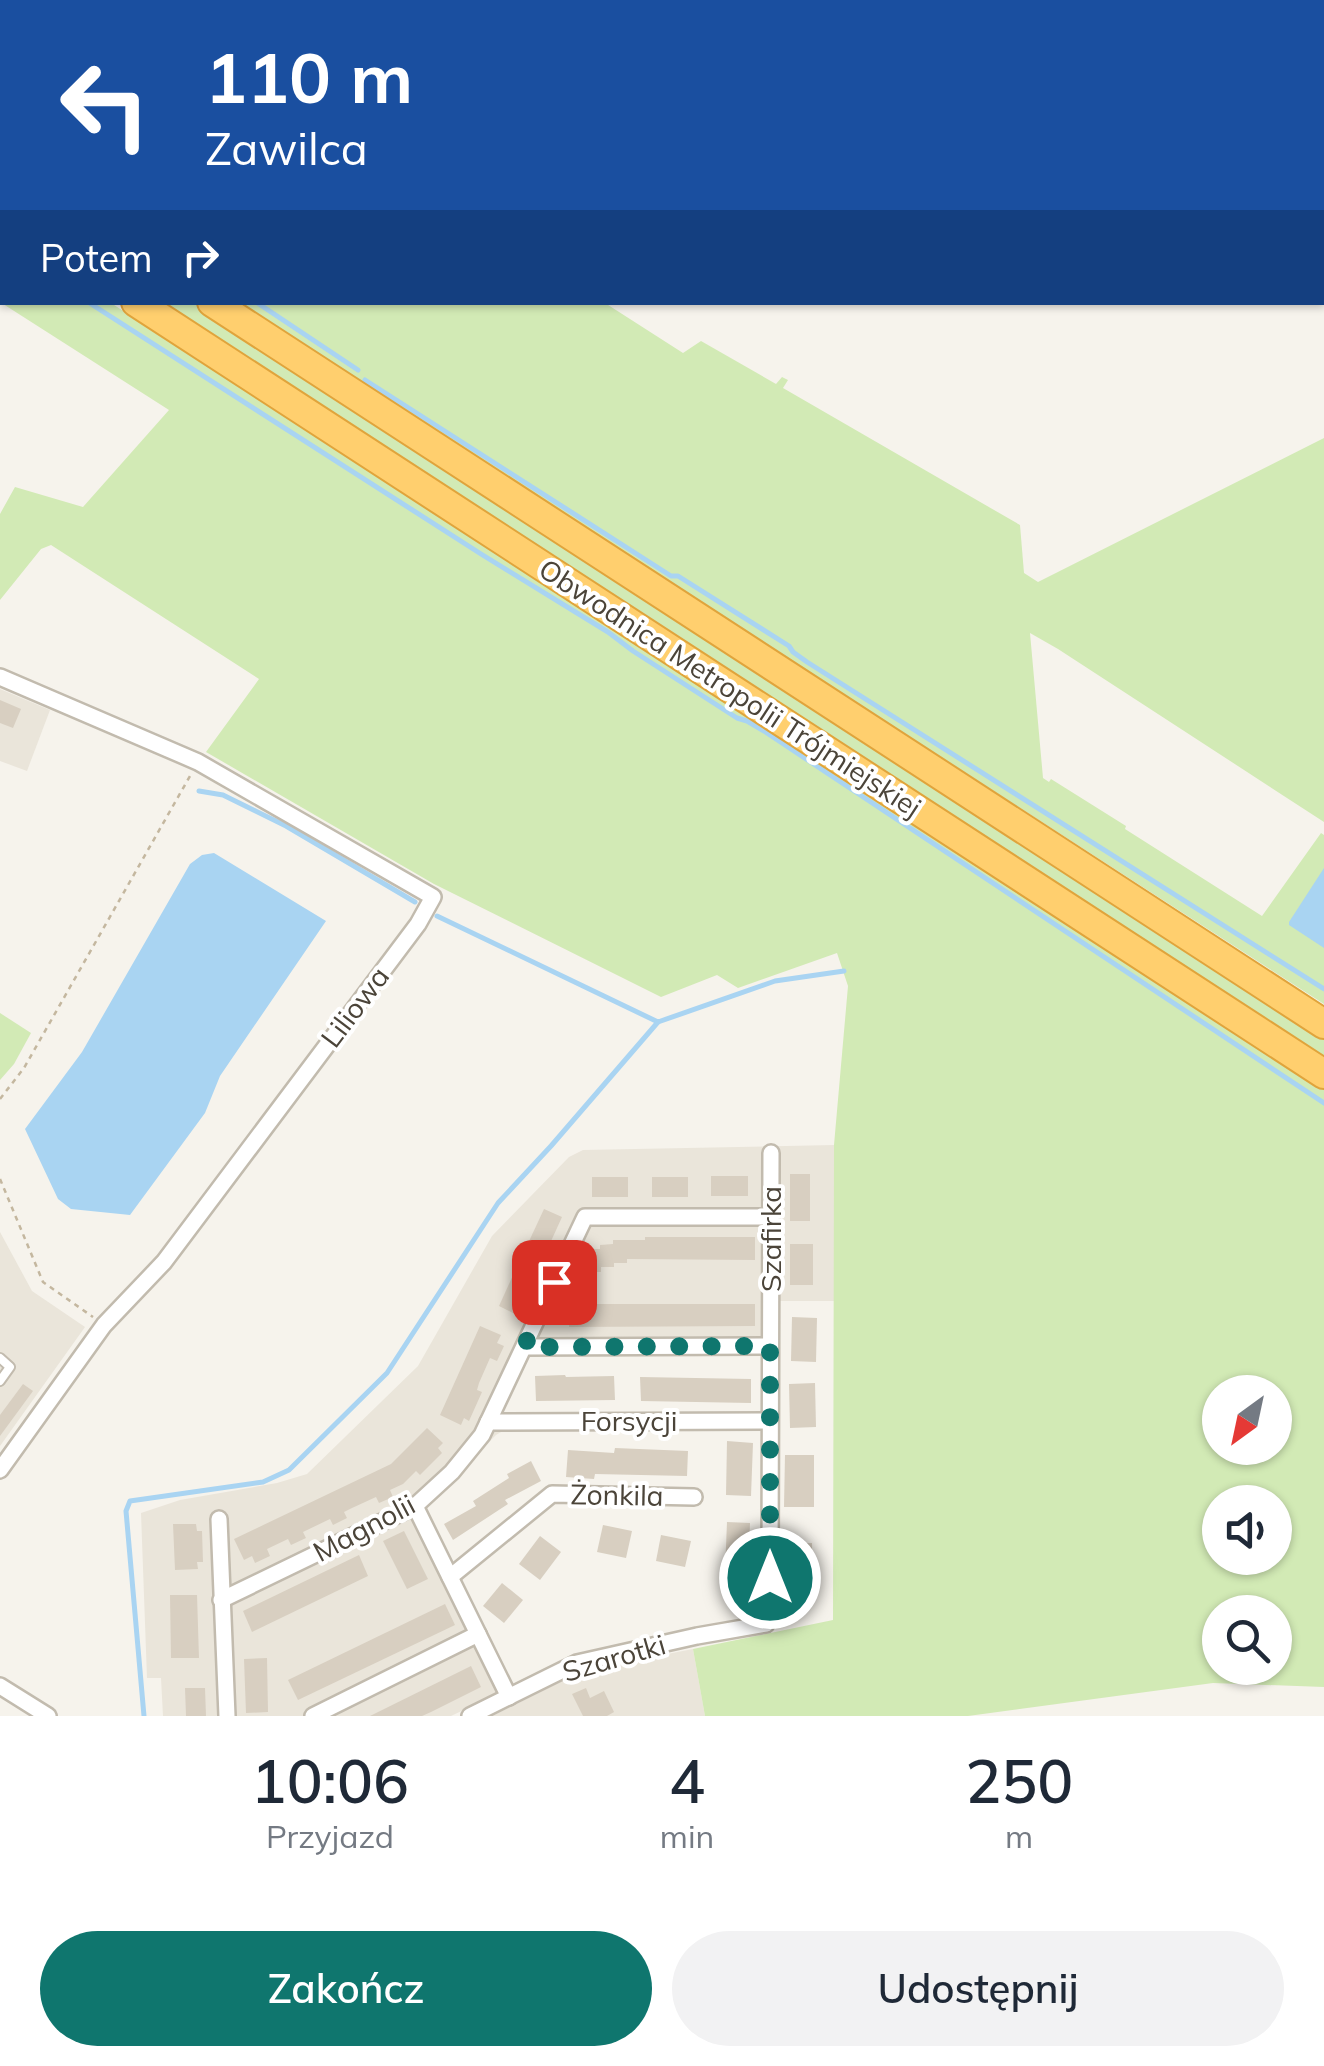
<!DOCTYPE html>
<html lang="pl">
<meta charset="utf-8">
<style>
body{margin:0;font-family:Mulish,sans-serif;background:#f2f2f3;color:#1f2937;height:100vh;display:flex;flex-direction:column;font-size:38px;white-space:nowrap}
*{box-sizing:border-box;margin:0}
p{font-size:32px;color:#747a83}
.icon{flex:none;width:55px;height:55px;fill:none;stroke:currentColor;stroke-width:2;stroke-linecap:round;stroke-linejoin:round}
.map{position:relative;height:1716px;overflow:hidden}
.drawer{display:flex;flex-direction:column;background:#fff;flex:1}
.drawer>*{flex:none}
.banner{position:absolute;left:0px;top:0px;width:1325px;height:305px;box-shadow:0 2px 8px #0004;background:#1a4fa0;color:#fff;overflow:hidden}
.needle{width:65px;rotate:213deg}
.controls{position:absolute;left:1202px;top:1375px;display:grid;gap:20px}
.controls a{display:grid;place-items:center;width:90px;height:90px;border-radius:50%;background:#fff;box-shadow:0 2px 8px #0004;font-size:50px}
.pin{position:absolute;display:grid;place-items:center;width:85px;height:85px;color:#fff;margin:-42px;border-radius:20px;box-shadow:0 5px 15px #0006}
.me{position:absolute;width:110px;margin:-55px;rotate:0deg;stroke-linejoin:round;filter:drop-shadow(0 0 8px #0008)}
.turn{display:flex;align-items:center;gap:35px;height:210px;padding:0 40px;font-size:45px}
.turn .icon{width:130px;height:130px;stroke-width:2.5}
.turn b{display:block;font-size:70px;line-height:85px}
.then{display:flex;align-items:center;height:95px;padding:0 40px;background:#0003;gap:20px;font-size:38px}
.eta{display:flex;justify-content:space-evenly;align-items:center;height:170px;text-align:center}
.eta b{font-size:60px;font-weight:600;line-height:70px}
.primary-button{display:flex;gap:20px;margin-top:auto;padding:20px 40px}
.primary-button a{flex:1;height:115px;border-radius:60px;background:#0f766e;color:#fff;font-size:40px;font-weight:600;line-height:115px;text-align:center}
.primary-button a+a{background:#f2f2f3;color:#1f2937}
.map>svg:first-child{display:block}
</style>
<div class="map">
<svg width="1324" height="1716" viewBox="0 0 1324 1716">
<rect width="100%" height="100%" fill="#f6f3ec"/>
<g fill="#eae5da">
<polygon points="0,689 50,710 27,771 0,761"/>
<polygon points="834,1145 834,1301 777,1301 776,1355 534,1352 525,1360 501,1408 506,1416 506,1429 496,1435 427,1504 424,1516 512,1687 451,1716 163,1716 161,1678 147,1678 141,1513 180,1500 277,1483 307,1474 418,1366 492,1236 569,1157 583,1150"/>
<polygon points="0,1232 32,1291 85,1327 0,1446"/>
<polygon points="693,1649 705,1716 492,1716 585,1670"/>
</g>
<g fill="#d2eab5" fill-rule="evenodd">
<path d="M 0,231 L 2,232 L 2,302 L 111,303 L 1324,1087 L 1324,1687 L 1213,1683 L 968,1716 L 705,1716 L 693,1649 L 833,1620 L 834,1145 L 848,986 L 837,953 L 738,988 L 717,975 L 661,997 L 434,884 L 206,752 L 259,679 L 51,545 L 41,549 L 0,600 L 0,514 L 15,487 L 83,507 L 169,410 L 0,302 ZM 1220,1392 L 1275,1392 L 1275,1448 L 1220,1448 ZM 1220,1502 L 1275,1502 L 1275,1558 L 1220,1558 ZM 1220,1612 L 1275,1612 L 1275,1668 L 1220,1668 Z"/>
<polygon points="151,303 197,303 1324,1031 1324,1060"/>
<polygon points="237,303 605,303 683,353 701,341 776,384 782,377 788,380 783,388 1020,525 1024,573 1038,582 1324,438 1324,822 1058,649 1030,633 1043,778 1049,782 1051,779 1126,826 1125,829 1262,916 1321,833 1324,835 1324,1004"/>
<polygon points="0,1013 31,1033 14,1064 0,1080"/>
</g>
<g fill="#a9d4f2">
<polygon points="214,853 326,921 220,1076 205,1113 130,1215 71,1209 58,1199 25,1129 82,1052 190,864 202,855"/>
<polygon points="1324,868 1324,948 1289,925 1289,922"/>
</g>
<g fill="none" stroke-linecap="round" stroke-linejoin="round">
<g stroke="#a9d4f2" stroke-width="5">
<polyline points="0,139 2,141"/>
<polyline points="0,244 2,246"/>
<polyline points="88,302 481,554 608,632 633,651 737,718 747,721 764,731 1324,1103"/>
<polyline points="256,302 358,370"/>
<polyline points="365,380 671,576 678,576 789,646 793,652 807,662 1324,989"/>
<polyline points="199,791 223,795 286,826 415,902"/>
<polyline points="437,916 658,1022 775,981 844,971"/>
<polyline points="144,1716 126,1511 130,1501 263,1482 289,1470 387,1373 498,1203 551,1146 658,1022"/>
</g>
</g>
<g fill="#d8cfc1">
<polygon points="0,700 21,709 13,728 0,723"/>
<rect x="790" y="1174" width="20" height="47"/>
<rect x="711" y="1176" width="37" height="20"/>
<rect x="592" y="1177" width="36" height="20"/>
<rect x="652" y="1177" width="36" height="20"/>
<polygon points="544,1209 562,1217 542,1261 524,1252"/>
<polygon points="645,1237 755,1237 755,1260 627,1259 627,1263 614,1263 614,1267 601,1267 601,1272 586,1272 586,1249 600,1249 600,1245 613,1244 613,1240 645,1240"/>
<rect x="790" y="1244" width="23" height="41"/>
<polygon points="514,1273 532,1281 517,1315 499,1306"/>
<polygon points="569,1304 755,1304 755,1326 569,1327"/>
<polygon points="792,1317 817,1318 816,1362 791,1361"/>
<polygon points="480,1326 501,1335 497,1343 504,1346 497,1361 490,1358 479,1383 477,1390 482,1392 469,1421 464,1418 461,1425 440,1415"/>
<polygon points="565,1375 566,1377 614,1376 615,1400 536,1401 535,1376"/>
<polygon points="640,1377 751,1379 751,1403 641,1401"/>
<polygon points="815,1383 816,1427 790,1428 789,1384"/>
<polygon points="23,1384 33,1391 0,1436 0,1415"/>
<polygon points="427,1428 443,1443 438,1448 442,1453 420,1475 416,1471 403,1484 390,1490 393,1497 379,1503 376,1497 352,1508 344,1512 347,1518 333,1525 330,1519 303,1532 306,1538 291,1545 288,1539 267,1549 270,1556 255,1563 252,1556 244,1560 234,1539 391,1464"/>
<polygon points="727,1441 753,1443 751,1496 726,1495"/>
<polygon points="615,1448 688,1451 687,1476 595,1474 594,1479 566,1477 568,1450 614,1453"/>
<polygon points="785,1455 814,1455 814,1507 784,1507"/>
<polygon points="531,1461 541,1481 505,1500 508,1504 453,1540 444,1524 476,1506 473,1501 509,1478 507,1474"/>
<polygon points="727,1522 750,1523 748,1572 725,1571"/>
<polygon points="173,1524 196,1524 197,1531 202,1531 203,1562 197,1562 198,1569 175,1570"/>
<polygon points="603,1525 632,1531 626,1558 597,1552"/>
<polygon points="404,1531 428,1579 407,1589 383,1541"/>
<polygon points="661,1535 691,1541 685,1567 656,1561"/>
<polygon points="540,1536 561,1552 540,1580 519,1564"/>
<polygon points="812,1543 813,1598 783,1598 782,1544"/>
<polygon points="359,1555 368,1576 252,1632 243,1611"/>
<polygon points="502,1583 523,1600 504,1623 483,1606"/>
<polygon points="170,1595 197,1595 199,1658 171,1658"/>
<polygon points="445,1604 455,1625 298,1700 288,1680"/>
<polygon points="267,1658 268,1712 246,1713 244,1659"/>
<polygon points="471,1666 481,1687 431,1712 422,1716 370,1716"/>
<polygon points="185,1688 205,1688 206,1716 186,1716"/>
<polygon points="586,1688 590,1698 604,1691 614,1712 607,1716 583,1716 572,1694"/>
</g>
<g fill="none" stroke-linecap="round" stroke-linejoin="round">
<defs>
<polyline id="service" points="0,1358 10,1367 0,1381"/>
<g id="minor">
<polyline points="0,677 198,762 433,897 418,924 164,1262 104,1325 0,1470"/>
<polyline points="524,1347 770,1346"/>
<polyline points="488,1422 769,1421"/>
<polyline points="415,1506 509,1697"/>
<polyline points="219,1519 227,1716"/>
<polyline points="450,1577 552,1494 694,1497"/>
<polyline points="221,1600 415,1506 452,1472 482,1435 585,1217 771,1217"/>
<polyline points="0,1686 48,1716"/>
<polyline points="313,1716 478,1634"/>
<polyline points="470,1716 577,1663 697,1636 766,1624 770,1578 771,1153"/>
</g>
<g id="motorway">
<polyline points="0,165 2,166"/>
<polyline points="0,214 2,216"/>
<polyline points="136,302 1324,1074"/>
<polyline points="212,302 1324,1024"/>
</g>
</defs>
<use href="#service" stroke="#c2bbae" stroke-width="12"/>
<use href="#minor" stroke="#c2bbae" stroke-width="20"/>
<use href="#motorway" stroke="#e0a43c" stroke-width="32"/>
<g stroke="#c4b79f" stroke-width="2.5" stroke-dasharray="5 5" stroke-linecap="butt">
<polyline points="0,1099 24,1068 190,776"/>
<polyline points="0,1179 43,1282 93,1317"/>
</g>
<use href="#service" stroke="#fff" stroke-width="8"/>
<use href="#minor" stroke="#fff" stroke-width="15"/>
<use href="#motorway" stroke="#ffcf6e" stroke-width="28"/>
</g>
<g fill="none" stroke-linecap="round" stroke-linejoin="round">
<polyline stroke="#0f766e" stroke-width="18" stroke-dasharray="0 32.4" points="554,1282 524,1347 770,1346 770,1578"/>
</g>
<g text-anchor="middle" stroke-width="8" stroke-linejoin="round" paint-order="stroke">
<g font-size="28" fill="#4b4439" stroke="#fff">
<text transform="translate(730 688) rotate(33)" y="10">Obwodnica Metropolii Trójmiejskiej</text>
<text transform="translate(355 1007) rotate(-53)" y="10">Liliowa</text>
<text transform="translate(771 1239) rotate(-90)" y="10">Szafirka</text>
<text x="629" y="1431">Forsycji</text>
<text transform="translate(617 1495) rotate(1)" y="10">Żonkila</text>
<text transform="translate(364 1528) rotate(-28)" y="10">Magnolii</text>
<text transform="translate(614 1658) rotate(-16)" y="10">Szarotki</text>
</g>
</g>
</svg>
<div class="controls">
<a><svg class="needle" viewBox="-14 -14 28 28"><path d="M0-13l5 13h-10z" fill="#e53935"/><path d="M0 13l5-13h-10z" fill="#747a83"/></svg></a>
<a><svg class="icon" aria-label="sound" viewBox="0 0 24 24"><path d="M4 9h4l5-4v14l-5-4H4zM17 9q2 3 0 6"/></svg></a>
<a><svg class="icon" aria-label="search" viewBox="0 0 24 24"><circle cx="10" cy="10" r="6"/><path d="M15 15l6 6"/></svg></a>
</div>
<div class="pin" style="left:554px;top:1282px;background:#d93025"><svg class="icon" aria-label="arrive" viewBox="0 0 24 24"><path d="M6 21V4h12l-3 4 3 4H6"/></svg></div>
<svg class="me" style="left:770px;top:1578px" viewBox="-20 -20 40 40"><circle r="17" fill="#0f766e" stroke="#fff" stroke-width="3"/><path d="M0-11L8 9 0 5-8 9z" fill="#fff"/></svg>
<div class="banner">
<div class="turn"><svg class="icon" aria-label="left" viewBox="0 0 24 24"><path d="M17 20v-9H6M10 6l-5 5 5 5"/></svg><div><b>110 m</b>Zawilca</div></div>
<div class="then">Potem<svg class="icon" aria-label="right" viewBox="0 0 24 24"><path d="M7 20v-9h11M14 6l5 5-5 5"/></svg></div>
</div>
</div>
<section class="drawer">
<div class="eta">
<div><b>10:06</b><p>Przyjazd</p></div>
<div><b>4</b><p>min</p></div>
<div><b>250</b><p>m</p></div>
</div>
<div class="primary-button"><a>Zakończ</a><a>Udostępnij</a></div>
</section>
